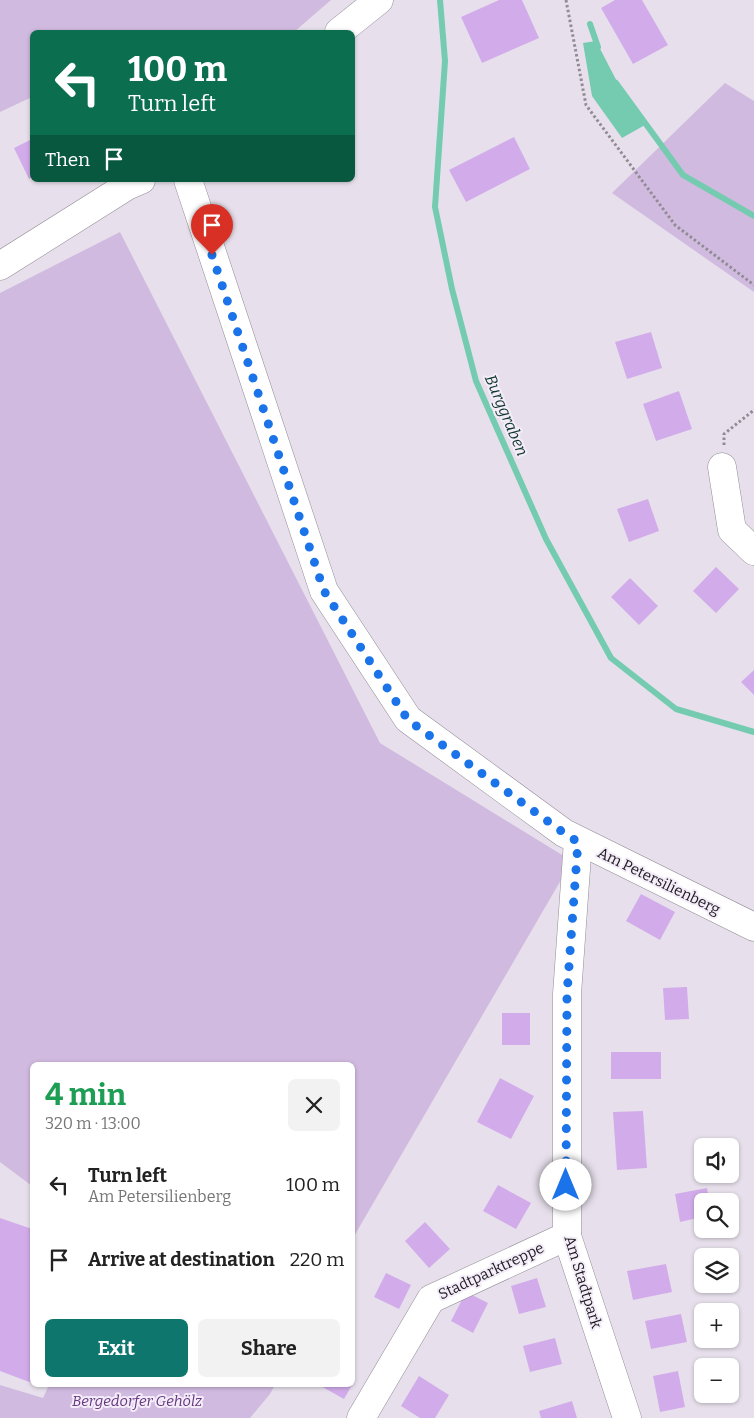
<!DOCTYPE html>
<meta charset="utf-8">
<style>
body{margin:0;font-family:Bitter,serif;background:#f2f2f2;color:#222;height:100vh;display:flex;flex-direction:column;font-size:19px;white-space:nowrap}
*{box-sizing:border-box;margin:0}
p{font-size:16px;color:#767676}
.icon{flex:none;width:28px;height:28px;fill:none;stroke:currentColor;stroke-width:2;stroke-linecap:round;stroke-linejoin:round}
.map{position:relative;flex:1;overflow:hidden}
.details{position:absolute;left:30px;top:1062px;width:325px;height:325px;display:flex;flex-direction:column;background:#fff;border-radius:8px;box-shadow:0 1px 4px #0004}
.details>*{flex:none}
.hud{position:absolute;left:30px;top:30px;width:325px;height:152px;border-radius:8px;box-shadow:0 1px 4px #0004;background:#0b6e4f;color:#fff;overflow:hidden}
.fabs{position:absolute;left:694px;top:1138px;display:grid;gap:10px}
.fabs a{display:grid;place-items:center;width:45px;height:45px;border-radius:8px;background:#fff;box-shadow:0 1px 4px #0004;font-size:25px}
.pin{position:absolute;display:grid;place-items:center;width:42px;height:42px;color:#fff;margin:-51px -21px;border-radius:50% 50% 50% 0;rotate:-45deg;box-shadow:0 0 5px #0007}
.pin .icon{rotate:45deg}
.me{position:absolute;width:55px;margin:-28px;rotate:0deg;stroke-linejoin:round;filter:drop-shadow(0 0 4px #0008)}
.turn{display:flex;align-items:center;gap:18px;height:105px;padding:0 15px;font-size:22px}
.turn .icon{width:65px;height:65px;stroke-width:2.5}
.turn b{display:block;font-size:35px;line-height:42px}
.then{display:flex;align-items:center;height:48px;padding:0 15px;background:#0003;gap:10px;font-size:19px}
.round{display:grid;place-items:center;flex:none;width:52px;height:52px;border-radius:8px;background:#f2f2f2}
.overview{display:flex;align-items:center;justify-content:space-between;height:85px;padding:0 15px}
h1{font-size:30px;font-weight:700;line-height:38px;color:#1e9e55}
.action{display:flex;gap:10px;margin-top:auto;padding:10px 15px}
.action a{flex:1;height:58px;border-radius:8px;background:#0f766e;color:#fff;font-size:20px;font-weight:700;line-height:58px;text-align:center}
.action a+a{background:#f2f2f2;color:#222}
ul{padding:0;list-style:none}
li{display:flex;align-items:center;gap:15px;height:75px;padding:0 15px}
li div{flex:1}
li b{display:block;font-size:19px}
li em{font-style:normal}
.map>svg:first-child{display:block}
</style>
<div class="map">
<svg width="754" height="1418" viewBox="0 0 754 1418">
<rect width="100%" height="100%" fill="#e7e0ec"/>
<g fill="#d1badf">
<polygon points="0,0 331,0 294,32 32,32 32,97 0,112"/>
<polygon points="725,83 754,101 754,292 612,193"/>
<polygon points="120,232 380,743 572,861 353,1238 352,1065 32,1065 32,1186 0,1162 0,293"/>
<polygon points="0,1385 43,1398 49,1385 275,1385 270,1394 250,1418 0,1418"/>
</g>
<polygon fill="#74cbb0" points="596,41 625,97 645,125 622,138 592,96 583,43"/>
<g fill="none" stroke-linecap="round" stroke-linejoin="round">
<g stroke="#74cbb0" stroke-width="6">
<polyline points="440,0 445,61 435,207 452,289 476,381 546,539 611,658 676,709 754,732"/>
<polyline points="590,24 598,47"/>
<polyline points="616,83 683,175 754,216"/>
</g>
</g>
<g fill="#d2acea">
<polygon points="499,0 522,0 539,38 482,63 461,17"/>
<polygon points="615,0 642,0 668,45 633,64 601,8"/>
<polygon points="514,137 530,169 466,202 449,170"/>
<polygon points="32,139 32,177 29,179 14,148"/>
<polygon points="651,332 662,368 627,379 615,342"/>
<polygon points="679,391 692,429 656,441 643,404"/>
<polygon points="648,499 659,531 629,542 617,509"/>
<polygon points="716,567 739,589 716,613 693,591"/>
<polygon points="630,578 658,606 639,625 611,597"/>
<polygon points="754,670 754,695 741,682"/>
<polygon points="641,894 675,912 660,940 626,921"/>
<polygon points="687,987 689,1019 665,1020 663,988"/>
<rect x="502" y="1013" width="28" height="32"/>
<rect x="611" y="1052" width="50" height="27"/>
<polygon points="500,1078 534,1096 511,1139 477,1122"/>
<polygon points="643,1111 647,1168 617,1170 613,1112"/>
<polygon points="498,1185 531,1203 516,1229 483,1211"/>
<polygon points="707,1188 709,1201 702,1201 702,1217 680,1222 675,1194"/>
<polygon points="0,1218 32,1229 32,1383 0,1371"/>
<polygon points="425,1222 450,1249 429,1268 405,1241"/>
<polygon points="666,1264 672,1292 633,1300 627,1271"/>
<polygon points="386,1273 411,1285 399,1309 374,1297"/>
<polygon points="537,1278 546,1307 519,1314 511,1286"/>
<polygon points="466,1292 488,1303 473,1333 451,1321"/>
<polygon points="681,1314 687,1342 651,1349 645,1321"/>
<polygon points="555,1338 562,1364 530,1372 523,1346"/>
<polygon points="678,1371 685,1407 660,1412 653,1376"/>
<polygon points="419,1376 449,1395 435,1418 420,1418 401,1406"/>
<polygon points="319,1385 352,1385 344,1399"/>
<polygon points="572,1401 577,1418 541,1418 539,1411"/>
</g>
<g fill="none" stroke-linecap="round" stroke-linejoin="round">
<defs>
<g id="minor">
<polyline points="339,32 379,0"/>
<polyline points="188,180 324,591 408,719 564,833 754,927"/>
<polyline points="0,266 127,186 141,180"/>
<polyline points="722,467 732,530 754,551"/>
<polyline points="578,841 567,994 567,1236 627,1418"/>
<polyline points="361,1418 431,1299 567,1236"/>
</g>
</defs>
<use href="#minor" stroke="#928c96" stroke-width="29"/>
<g stroke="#918c94" stroke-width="3" stroke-dasharray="2.5 2.5" stroke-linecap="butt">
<polyline points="566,0 586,105 675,225 754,285"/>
<polyline points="724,445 724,434 754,410"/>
</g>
<use href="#minor" stroke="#fff" stroke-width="28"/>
</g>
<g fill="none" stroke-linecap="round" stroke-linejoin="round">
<polyline stroke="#1a73e8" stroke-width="9" stroke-dasharray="0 16.2" points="212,255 324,591 408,720 564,833 578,842 567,994 566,1185"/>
</g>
<g text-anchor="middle" stroke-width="4" stroke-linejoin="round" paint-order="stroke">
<g font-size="15" fill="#1c1a1e" stroke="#f4edf9">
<text transform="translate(659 881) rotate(26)" y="5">Am Petersilienberg</text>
<text transform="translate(491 1271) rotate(-25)" y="5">Stadtparktreppe</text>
<text transform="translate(583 1282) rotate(73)" y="5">Am Stadtpark</text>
</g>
<g font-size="15" font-style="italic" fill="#663780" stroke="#f4edf9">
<text x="137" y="1406">Bergedorfer Gehölz</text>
</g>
<g font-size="16" font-style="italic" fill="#0d362b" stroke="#f4edf9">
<text transform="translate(507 415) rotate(67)" y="6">Burggraben</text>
</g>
</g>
</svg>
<div class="fabs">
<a><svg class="icon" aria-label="sound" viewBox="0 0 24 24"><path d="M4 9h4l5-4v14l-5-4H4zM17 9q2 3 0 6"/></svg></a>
<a><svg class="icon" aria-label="search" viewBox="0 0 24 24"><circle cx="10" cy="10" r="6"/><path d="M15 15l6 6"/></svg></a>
<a><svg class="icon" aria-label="layers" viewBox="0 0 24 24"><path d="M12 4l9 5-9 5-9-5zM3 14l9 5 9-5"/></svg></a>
<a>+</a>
<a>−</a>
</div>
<div class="pin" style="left:212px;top:255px;background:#d93025"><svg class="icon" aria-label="arrive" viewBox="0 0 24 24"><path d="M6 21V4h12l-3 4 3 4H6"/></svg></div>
<svg class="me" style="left:566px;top:1185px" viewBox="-20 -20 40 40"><circle r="19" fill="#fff"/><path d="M0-13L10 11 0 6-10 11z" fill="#1a73e8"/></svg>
<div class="hud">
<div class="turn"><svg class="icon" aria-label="left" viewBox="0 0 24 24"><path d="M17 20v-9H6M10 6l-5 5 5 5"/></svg><div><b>100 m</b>Turn left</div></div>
<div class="then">Then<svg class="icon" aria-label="arrive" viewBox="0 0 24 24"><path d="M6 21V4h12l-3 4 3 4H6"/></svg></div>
</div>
<section class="details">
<div class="overview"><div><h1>4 min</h1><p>320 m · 13:00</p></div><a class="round"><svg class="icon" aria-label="close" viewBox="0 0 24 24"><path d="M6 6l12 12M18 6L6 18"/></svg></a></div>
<ul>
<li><svg class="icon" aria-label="left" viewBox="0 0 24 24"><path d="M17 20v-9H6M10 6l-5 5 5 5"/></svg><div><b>Turn left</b><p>Am Petersilienberg</p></div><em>100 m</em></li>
<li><svg class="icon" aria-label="arrive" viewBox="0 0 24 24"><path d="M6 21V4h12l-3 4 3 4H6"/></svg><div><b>Arrive at destination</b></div><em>220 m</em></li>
</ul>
<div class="action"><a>Exit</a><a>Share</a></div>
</section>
</div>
